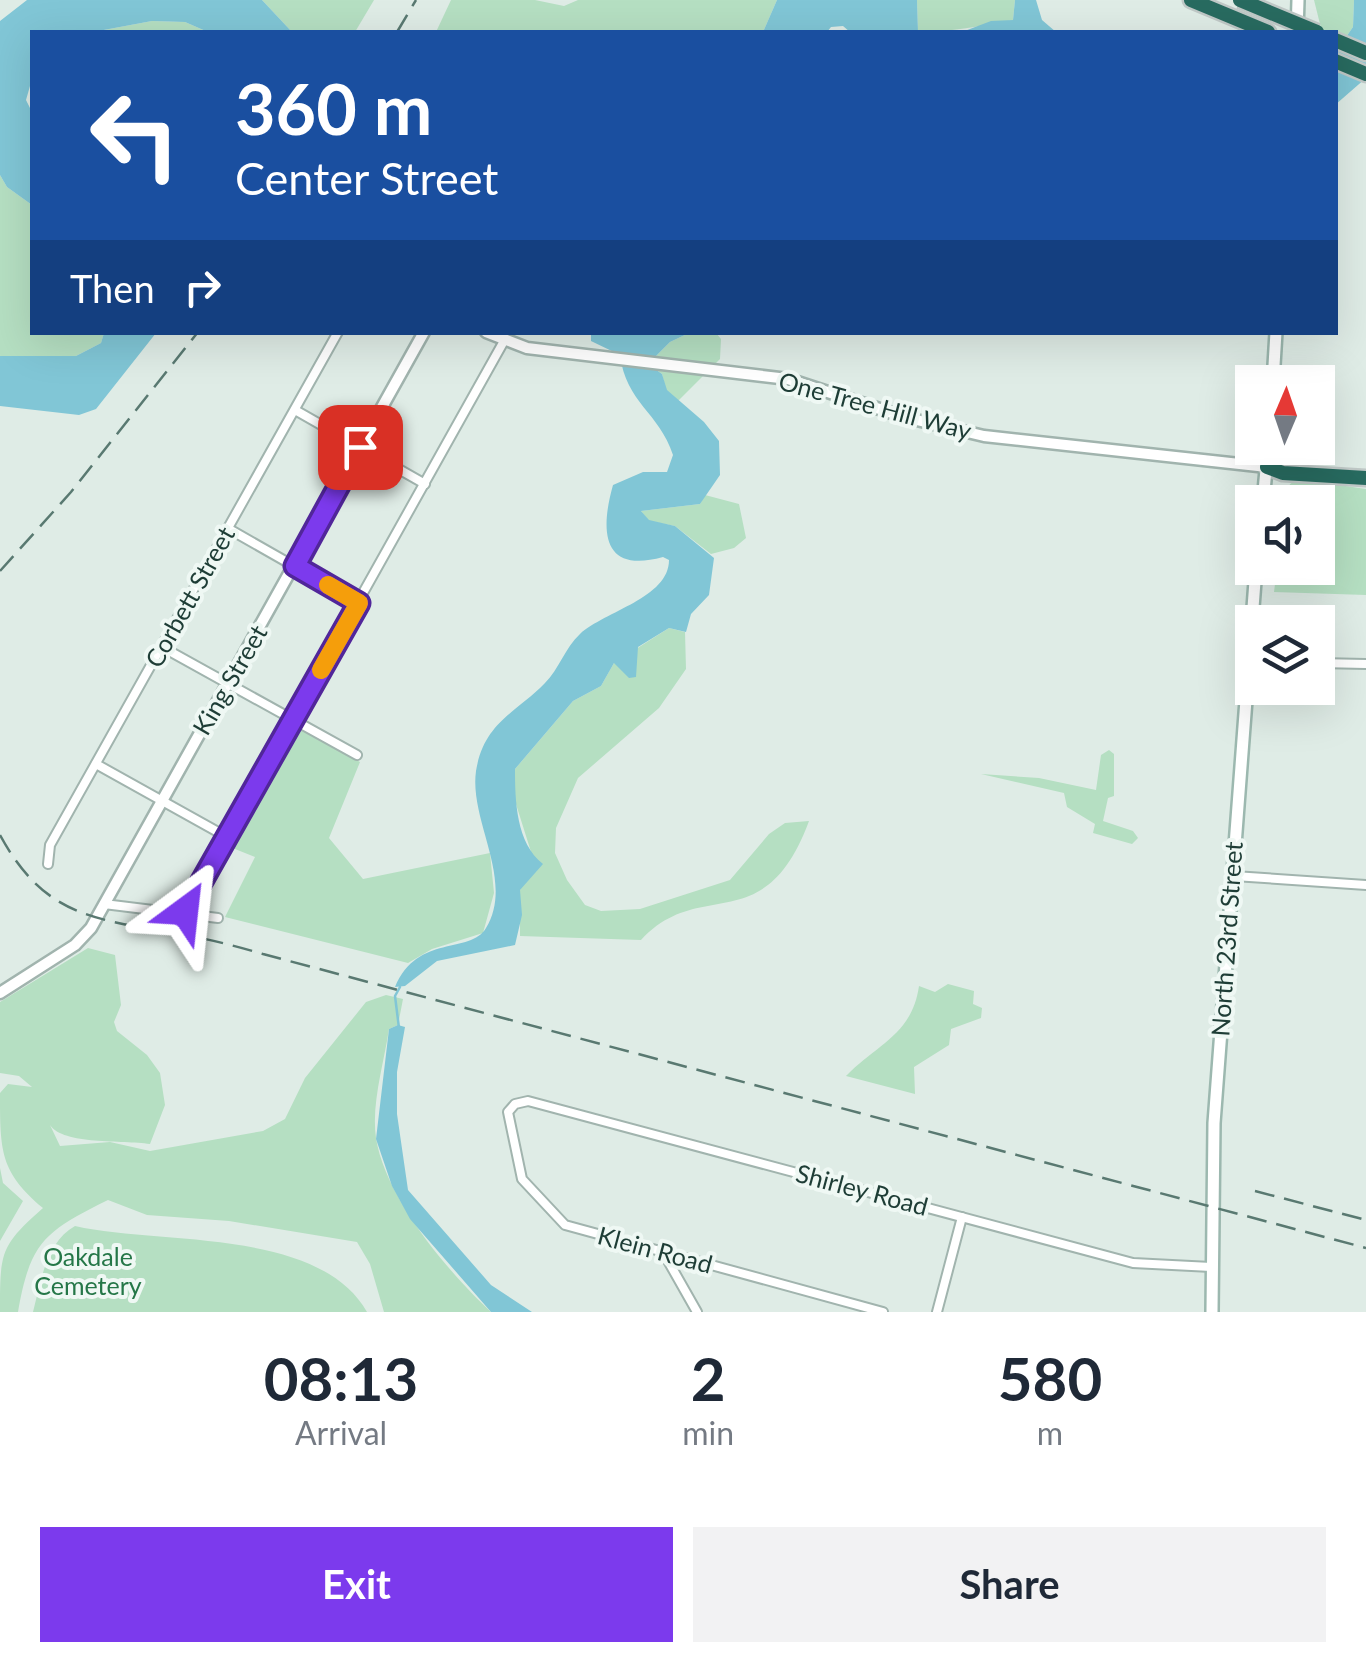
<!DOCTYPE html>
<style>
body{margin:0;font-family:Lato,sans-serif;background:#f2f2f3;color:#1f2937;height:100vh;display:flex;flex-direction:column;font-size:38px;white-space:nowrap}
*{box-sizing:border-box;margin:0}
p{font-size:32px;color:#747a83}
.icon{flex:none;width:55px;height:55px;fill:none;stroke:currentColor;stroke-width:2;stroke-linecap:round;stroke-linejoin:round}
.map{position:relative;height:1312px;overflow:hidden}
.details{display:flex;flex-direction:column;background:#fff;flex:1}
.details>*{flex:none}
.banner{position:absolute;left:30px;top:30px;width:1308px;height:305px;border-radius:0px;box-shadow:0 10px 40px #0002;background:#1a4fa0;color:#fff;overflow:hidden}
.needle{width:65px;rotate:2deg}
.fabs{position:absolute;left:1235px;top:365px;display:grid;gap:20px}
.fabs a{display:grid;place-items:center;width:100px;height:100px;border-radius:0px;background:#fff;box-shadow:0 10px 40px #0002;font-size:50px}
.pin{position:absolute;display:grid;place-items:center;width:85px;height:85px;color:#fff;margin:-42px;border-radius:20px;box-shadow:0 5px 15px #0006}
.me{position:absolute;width:110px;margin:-55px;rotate:30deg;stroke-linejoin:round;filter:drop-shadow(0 0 8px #0008)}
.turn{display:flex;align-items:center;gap:35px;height:210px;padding:0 40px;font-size:45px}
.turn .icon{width:130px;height:130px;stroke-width:2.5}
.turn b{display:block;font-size:70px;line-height:85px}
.then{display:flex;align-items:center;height:95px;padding:0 40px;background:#0003;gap:20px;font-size:38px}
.eta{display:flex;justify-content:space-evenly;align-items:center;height:170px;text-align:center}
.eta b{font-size:60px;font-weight:700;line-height:70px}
.button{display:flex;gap:20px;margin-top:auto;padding:20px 40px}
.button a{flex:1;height:115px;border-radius:0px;background:#7c3aed;color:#fff;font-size:40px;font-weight:700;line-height:115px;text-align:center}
.button a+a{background:#f2f2f3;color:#1f2937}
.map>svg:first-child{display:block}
</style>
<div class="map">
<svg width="1366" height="1312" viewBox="0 0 1366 1312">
<rect width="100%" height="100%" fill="#dfece6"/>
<g fill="#b5dfc2">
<polygon points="262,0 374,0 355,32 292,32"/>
<polygon points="451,0 535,0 564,6 578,0 777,0 763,32 436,32"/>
<path d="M 917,0 L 1015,0 L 1013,20 C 980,26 952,32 918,32 Z"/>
<polygon points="1314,0 1354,0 1353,27 1335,53 1335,32 1322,32"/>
<polygon points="152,21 185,22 208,32 93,32"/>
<polygon points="0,175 7,187 32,205 32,332 104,333 101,343 76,356 0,356"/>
<polygon points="689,333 716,333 721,339 720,359 678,401 666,390 662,374 648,364 670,342"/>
<polygon points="1298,479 1366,489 1366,595 1274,592 1277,568 1318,568 1318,502 1284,502 1290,484"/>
<polygon points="705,495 739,504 746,538 734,548 711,554 675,526 649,521 641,511 700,504"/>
<path d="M 669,628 L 685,632 L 686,669 L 659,708 L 578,778 L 556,828 L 555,853 L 567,880 L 585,905 L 601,911 L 640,909 L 730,880 L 769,834 L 785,823 L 809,821 C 764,942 701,875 641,940 L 520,936 L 520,890 L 532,855 L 515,801 L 515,769 L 573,701 L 601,686 L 614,663 Z"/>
<polygon points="301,729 360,762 329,838 363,879 490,853 494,893 483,933 432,949 408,963 225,917 255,857 230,847 293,733"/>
<polygon points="1109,750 1114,754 1114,796 1108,798 1103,821 1133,831 1138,838 1132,844 1093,833 1095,824 1067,807 1064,793 981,774 1039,778 1096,790 1101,755"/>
<path d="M 88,948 L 115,955 L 121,1005 L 114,1022 L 117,1031 L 147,1055 L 160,1073 L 165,1105 L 150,1144 C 123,1140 63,1145 50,1125 L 60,1146 L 110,1142 L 150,1151 L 263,1131 L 285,1119 L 305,1078 L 366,1002 L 386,995 L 403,999 L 398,1025 L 389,1029 C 384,1063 371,1104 376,1138 C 385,1197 448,1272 491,1312 L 384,1312 L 370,1264 L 357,1242 L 229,1221 L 147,1215 L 108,1200 C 45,1231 30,1242 18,1312 L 0,1312 C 0,1252 0,1246 43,1208 C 0,1172 0,1151 0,1093 L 8,1084 L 32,1087 L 19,1076 L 0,1073 L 0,1002 Z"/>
<path d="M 948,984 L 974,991 L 973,1004 L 982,1008 L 981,1018 L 951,1029 L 949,1045 L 914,1067 L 915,1094 L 846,1076 C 877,1044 912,1035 919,986 L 935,992 Z"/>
<polygon points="0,1168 3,1183 23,1201 0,1241"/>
<path d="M 75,1226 C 158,1245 319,1227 367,1312 L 33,1312 C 41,1281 46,1242 75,1226 Z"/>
</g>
<g fill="#81c6d6">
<polygon points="27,0 262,0 292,32 208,32 185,22 152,21 93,32 32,32 32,79 26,100 32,112 32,205 7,187 0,175 0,21"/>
<polygon points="777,0 917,0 918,32 850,32 843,26 831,27 827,32 763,32"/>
<polygon points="1015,0 1036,0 1042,20 1056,32 962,32 991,21 1013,20"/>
<polygon points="1354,0 1366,0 1366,78 1335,105 1335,53 1353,27"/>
<polygon points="104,333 156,333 96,409 79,415 0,406 0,356 76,356 101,343"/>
<path d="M 591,333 L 689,333 L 670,342 L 648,364 L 662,374 L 667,390 L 704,422 L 719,441 L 720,475 L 700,504 L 641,511 L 649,520 L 675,526 L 714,558 L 709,595 L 691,614 L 686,632 L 669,628 L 638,647 L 636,677 L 629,678 L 614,663 L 601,686 L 573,701 L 515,769 C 515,800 516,843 543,864 L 520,890 L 522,915 L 515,945 L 437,961 L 405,986 L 395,987 C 418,933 470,955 486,928 C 515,880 469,821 476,771 C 484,722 516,713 545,683 C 559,669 565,648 580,634 C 605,611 669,598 669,560 L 663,557 C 602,574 600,531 613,485 L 643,472 L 667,472 L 673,455 C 659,412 626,403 620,355 L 591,341 Z"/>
<polygon points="398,1025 405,1027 397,1072 397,1114 408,1190 491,1285 532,1312 491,1312 410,1219 392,1186 376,1139 389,1029"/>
</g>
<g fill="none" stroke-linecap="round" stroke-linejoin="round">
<polyline stroke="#81c6d6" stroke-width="2.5" points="399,1028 395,996 400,987"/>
<defs>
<g id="minor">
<polyline points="295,410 425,484"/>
<polyline points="229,529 359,603"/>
<polyline points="162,647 357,755"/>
<polyline points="1318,663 1366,664"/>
<polyline points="96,764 227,837"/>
<polyline points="48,864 50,845 338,332"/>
<polyline points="1234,876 1366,885"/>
<polyline points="104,904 218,918"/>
<polyline points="185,911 504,341"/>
<polyline points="663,1252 697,1312"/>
<polyline points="883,1312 565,1225 522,1179 508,1112 515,1104 528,1101 1133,1263 1211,1267"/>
<polyline points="937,1312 962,1217"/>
</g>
<g id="tertiary">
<polyline points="486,332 527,348 788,379 904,417 984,436 1267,467"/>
<polyline points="0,993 75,945 91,928 424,332"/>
</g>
<g id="secondary">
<polyline points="1297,32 1298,0"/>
<polyline points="1273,382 1276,332"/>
<polyline points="1263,502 1268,448"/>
<polyline points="1212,1312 1214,1123 1256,568"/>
</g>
<g id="motorway">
<polyline points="1191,0 1268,32"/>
<polyline points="1335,40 1366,53"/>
<polyline points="1335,61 1366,74"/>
<polyline points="1267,467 1283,473 1366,478"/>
</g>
</defs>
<use href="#minor" stroke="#a1b4ae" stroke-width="12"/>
<use href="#tertiary" stroke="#a1b4ae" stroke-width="15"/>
<use href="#secondary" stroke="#9cb8af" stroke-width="16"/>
<use href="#motorway" stroke="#c0c9c7" stroke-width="19"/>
<use href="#minor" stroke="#fff" stroke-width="8"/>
<use href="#tertiary" stroke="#fff" stroke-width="10"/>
<use href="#secondary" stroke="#fff" stroke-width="11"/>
<use href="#motorway" stroke="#286b60" stroke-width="14"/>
<g stroke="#597971" stroke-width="2.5" stroke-dasharray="20 10" stroke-linecap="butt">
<polyline points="397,32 416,0"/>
<polyline points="0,571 71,492 198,332"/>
<path d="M 0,835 C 45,918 96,919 180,934 C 208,939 236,946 263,954 L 1366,1248"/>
<polyline points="1255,1191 1366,1220"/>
</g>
<defs>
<polyline id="motorway-bridge" points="1240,0 1317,32"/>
</defs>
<use href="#motorway-bridge" stroke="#c0c9c7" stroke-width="19" stroke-linecap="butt"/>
<use href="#motorway-bridge" stroke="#286b60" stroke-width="14"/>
</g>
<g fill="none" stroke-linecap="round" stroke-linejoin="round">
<defs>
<polyline id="route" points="185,911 359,603 295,566 360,447"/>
</defs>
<use href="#route" stroke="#51269a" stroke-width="25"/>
<use href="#route" stroke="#7c3aed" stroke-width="18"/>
<polyline stroke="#f59e0b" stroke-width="18" points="321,670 359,603 328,585"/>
</g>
<g text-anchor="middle" stroke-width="8" stroke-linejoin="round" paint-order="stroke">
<g font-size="25" fill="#1e3d36" stroke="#eff8f4">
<text transform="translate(875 406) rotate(15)" y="9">One Tree Hill Way</text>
<text transform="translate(190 597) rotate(-61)" y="9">Corbett Street</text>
<text transform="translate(230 680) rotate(-60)" y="9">King Street</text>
<text transform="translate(1227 939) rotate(-86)" y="9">North 23rd Street</text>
<text transform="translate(862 1190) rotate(15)" y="9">Shirley Road</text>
<text transform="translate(655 1250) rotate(15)" y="9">Klein Road</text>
</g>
<g font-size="25" fill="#257748" stroke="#eff8f4">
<text x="88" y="1266">Oakdale<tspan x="88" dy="29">Cemetery</tspan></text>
</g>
</g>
</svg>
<div class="fabs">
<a><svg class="needle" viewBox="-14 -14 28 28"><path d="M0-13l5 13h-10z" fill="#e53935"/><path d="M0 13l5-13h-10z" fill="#747a83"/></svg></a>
<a><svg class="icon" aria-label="sound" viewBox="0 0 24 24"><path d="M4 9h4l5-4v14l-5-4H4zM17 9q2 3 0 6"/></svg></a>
<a><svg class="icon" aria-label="layers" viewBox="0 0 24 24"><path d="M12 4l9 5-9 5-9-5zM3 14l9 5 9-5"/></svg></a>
</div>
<div class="pin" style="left:360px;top:447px;background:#d93025"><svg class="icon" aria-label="arrive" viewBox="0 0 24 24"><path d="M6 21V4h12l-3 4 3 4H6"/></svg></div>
<svg class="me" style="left:185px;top:911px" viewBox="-20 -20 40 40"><path d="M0-17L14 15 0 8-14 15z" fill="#7c3aed" stroke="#fff" stroke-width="4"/></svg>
<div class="banner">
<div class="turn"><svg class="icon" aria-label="left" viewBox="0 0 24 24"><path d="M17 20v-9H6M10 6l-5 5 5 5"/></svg><div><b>360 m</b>Center Street</div></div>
<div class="then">Then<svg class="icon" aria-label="right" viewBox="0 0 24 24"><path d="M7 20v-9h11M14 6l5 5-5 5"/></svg></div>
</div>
</div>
<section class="details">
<div class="eta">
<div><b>08:13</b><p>Arrival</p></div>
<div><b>2</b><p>min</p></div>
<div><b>580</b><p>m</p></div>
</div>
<div class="button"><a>Exit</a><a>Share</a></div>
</section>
